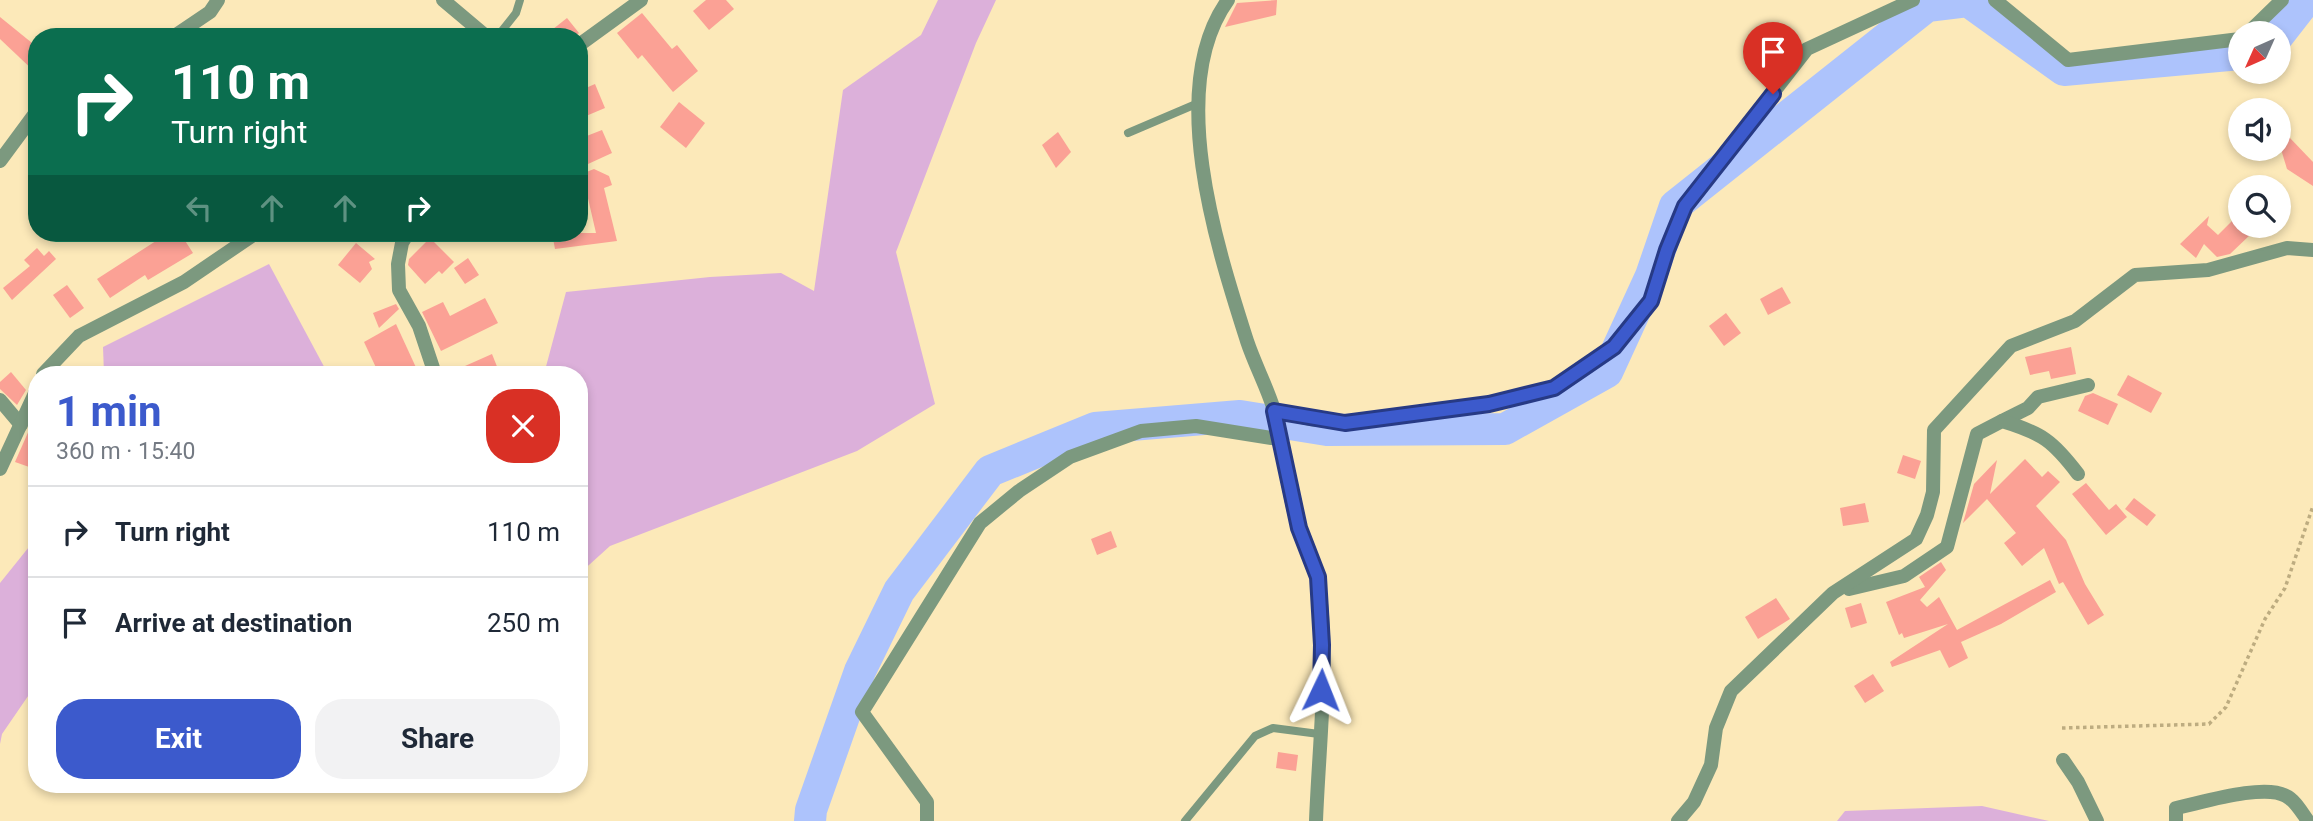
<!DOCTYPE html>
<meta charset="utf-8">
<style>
body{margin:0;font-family:Roboto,sans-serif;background:#f2f2f3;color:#1f2937;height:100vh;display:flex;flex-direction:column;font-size:26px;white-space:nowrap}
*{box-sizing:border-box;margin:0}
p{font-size:23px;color:#747a83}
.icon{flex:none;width:38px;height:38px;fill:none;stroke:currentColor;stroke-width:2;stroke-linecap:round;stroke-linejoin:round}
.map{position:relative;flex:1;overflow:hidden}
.panel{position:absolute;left:28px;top:366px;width:560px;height:427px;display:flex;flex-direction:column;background:#fff;border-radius:28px;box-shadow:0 4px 10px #0003}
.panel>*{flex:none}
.guide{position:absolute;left:28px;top:28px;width:560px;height:214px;border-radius:28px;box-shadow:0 4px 10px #0003;background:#0b6e4f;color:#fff;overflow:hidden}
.needle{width:46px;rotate:225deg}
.tools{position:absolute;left:2228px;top:21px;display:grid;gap:14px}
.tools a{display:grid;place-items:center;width:63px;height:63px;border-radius:50%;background:#fff;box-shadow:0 4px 10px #0003;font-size:35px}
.pin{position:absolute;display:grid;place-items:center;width:60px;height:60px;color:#fff;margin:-72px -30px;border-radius:50% 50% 50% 0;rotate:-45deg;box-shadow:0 0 7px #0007}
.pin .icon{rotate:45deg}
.me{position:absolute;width:77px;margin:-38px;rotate:2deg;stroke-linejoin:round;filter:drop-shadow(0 0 5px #0008)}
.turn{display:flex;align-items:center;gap:24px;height:147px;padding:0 28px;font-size:32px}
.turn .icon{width:91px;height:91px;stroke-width:2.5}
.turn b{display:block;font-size:49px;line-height:60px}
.lanes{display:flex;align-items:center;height:66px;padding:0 28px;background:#0003;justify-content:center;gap:35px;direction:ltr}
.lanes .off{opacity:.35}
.round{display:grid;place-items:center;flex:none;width:74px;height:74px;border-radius:28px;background:#f2f2f3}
.summary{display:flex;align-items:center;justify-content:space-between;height:119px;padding:0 28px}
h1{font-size:42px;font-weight:700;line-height:52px;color:#3c5acc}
.button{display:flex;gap:14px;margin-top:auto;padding:14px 28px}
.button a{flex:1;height:80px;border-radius:28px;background:#3c5acc;color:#fff;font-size:28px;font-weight:700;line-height:80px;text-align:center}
.button a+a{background:#f2f2f3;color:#1f2937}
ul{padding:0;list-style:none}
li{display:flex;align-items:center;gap:21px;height:91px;padding:0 28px;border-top:2px solid #e0e1e3}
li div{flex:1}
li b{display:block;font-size:26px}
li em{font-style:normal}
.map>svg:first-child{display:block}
</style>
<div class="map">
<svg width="2313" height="821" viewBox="0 0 2313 821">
<rect width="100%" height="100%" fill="#fce9b9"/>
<g fill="#dcb0da">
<polygon points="938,0 996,0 976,43 896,252 935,404 857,451 610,546 579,574 579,374 544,374 566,292 710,277 781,273 814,291 843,90 921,35"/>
<polygon points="269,264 328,374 104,374 103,347"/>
<polygon points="37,537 37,683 2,734 0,744 0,583"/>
<polygon points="1982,806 2049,821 1837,821 1845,811"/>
</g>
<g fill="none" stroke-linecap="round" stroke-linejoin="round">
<g stroke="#adc3fc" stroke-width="32">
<polyline points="2278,36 2306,0"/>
<polyline points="810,821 811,810 860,671 899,591 990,471 1095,428 1240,416 1327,430 1505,429 1607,372 1651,276 1675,206 1927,6 1968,1 2064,70 2240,54"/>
</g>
</g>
<g fill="#fba195">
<polygon points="706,0 726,0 734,9 709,30 693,11"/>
<polygon points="1277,0 1276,15 1225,27 1237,3"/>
<polygon points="642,13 672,49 677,45 698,71 673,92 642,55 638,59 617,33"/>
<polygon points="0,17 37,47 37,74 0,39"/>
<polygon points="567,18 579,33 574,37 543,37"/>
<polygon points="595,84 605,108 586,116 579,91"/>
<polygon points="679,102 705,123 686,148 660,127"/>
<polygon points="602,130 612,153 588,164 579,139"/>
<polygon points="1058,132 1071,152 1056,168 1042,145"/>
<polygon points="2289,137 2313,162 2313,186 2287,169 2280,146"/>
<polygon points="594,169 609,176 612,185 604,188 617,241 555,249 552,233 596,233 587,194 579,180 579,175"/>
<polygon points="2209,216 2207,225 2218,235 2236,217 2240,226 2251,234 2230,254 2217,257 2204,244 2196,258 2180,244"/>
<polygon points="155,233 180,233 193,253 148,280 145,275 110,298 97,279 159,239"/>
<polygon points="430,238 454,262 442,274 439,271 425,284 408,265 409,259"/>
<polygon points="356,243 375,259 369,262 372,269 360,283 338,265"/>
<polygon points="37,248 44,256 49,251 56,259 12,300 3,288 30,266 24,260"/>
<polygon points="468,258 479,275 465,284 454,268"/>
<polygon points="67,285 84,308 70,318 53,295"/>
<polygon points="1782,287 1791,303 1768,315 1760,299"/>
<polygon points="485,298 498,323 441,351 422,312 443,302 450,316"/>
<polygon points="396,304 399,309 379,328 373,313"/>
<polygon points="1726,313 1741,333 1724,346 1709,326"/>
<polygon points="396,324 419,374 379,374 364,342"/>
<polygon points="2071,347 2076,374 2051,379 2049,371 2030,375 2025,357"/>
<polygon points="492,354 500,374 447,374"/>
<polygon points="11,372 26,390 17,405 0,389 0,382"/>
<polygon points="2128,375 2162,393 2151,413 2117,395"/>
<polygon points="2093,393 2118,404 2108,425 2078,411 2085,396"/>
<polygon points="37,412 37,454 32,468 15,462"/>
<polygon points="1903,455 1921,461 1915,479 1897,473"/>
<polygon points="2025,459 2042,477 2048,471 2060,482 2036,506 2066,540 2085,584 2104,615 2088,625 2063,582 2059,584 2044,548 2022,566 2004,543 2016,533 1987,499 1963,523 1974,484 1997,460 1990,494"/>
<polygon points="2086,483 2109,510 2116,504 2127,517 2106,535 2072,494"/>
<polygon points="2134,498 2156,515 2147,526 2125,509"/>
<polygon points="1865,503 1869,522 1843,526 1840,508"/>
<polygon points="1111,531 1117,547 1097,555 1091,539"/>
<polygon points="1941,562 1946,570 1920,600 1927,607 1939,597 1957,630 2050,580 2056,592 2001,624 1961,642 1968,658 1949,668 1940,650 1892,667 1890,662 1948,624 1904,638 1902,633 1899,635 1886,602 1925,587 1919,577"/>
<polygon points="1776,598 1790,619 1758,639 1745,617"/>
<polygon points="1861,603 1867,623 1851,628 1845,608"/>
<polygon points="1873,674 1884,691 1865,703 1854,686"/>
<polygon points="1278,752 1298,755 1296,771 1276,768"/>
</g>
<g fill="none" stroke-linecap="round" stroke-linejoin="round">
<polyline stroke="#bdac80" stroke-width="3.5" stroke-dasharray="3.5 3.5" stroke-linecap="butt" points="2062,728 2209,724 2226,707 2265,619 2285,588 2313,506"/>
<g stroke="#7c997f" stroke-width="8">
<polyline points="497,37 516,13 520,0"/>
<polyline points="1128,133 1196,104"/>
<polyline points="1185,821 1255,736 1273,728 1319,734"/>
</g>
<g stroke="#7c997f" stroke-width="14">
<polyline points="443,0 487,37"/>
<path d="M 1228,0 C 1165,87 1217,247 1247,341 C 1255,365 1267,387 1274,410 C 1285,449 1286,491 1299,529 C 1305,546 1315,560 1318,578 C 1330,657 1319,742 1316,821"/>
<polyline points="1995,0 2068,60 2240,39"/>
<polyline points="2248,33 2282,0"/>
<polyline points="173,37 210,12 218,0"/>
<polyline points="0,161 37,111"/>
<polyline points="408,233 402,243 398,264 399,290 419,326 433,368"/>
<polyline points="0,400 21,425"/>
<polyline points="1274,411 1310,419 1345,423 1489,404 1554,388 1614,347 1651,301 1667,250 1685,206 1807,49 1913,0"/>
<polyline points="2002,421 2028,408 2038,397 2088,385"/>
<path d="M 1849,589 L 1904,576 L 1947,547 L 1977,434 L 2002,421 C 2042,433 2053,441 2078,474"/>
<polyline points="2063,760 2078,782 2097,821"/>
<polyline points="927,821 927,802 862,712 980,523 1019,491 1070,457 1141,431 1196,426 1278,439"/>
<polyline points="1678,821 1694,802 1711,765 1716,728 1731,691 1833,593 1916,539 1927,515 1933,492 1934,430 2011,346 2075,321 2135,275 2208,270 2287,248 2313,250"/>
<path d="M 2176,821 L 2176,808 C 2201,803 2264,783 2286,796 C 2295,800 2302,813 2308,821"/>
</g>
<g stroke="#7c997f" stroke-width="14">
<polyline points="579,45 641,0"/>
<polyline points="43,374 79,336 184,282 256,233"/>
<polyline points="0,469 37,389"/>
</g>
</g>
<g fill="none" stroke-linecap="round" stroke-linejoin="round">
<defs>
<polyline id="route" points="1321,690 1322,645 1318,577 1299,528 1274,411 1345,423 1489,404 1554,388 1614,347 1651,301 1667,250 1685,206 1773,94"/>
</defs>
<use href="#route" stroke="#273a85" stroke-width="18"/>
<use href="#route" stroke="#3c5acc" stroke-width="12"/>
</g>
</svg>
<div class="tools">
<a><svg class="needle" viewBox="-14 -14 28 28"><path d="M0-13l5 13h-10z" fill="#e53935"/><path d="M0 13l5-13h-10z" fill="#747a83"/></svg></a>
<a><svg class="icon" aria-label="sound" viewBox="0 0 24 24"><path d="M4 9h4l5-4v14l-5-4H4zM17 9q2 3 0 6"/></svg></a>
<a><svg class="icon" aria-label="search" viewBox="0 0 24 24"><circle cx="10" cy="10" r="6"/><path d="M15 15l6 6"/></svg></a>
</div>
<div class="pin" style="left:1773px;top:94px;background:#d93025"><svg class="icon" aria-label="arrive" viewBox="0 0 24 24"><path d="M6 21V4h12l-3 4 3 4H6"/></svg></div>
<svg class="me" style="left:1321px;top:690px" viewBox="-20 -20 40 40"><path d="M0-17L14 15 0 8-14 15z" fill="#3c5acc" stroke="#fff" stroke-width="4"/></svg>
<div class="guide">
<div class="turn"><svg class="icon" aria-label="right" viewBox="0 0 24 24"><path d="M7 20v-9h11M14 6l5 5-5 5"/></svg><div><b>110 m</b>Turn right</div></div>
<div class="lanes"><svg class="icon off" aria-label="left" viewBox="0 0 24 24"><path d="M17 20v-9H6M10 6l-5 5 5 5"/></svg><svg class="icon off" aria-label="ahead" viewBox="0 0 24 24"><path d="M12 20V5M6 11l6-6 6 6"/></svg><svg class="icon off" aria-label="ahead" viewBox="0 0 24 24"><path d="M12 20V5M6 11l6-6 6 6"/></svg><svg class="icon" aria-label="right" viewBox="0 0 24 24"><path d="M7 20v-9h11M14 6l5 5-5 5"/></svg></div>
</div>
<section class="panel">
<div class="summary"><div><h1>1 min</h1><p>360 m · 15:40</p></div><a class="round" style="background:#d93025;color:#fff"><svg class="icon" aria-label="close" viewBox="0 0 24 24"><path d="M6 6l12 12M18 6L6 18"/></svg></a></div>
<ul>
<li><svg class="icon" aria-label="right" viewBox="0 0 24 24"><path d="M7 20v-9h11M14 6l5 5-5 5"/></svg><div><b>Turn right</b></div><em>110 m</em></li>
<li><svg class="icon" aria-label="arrive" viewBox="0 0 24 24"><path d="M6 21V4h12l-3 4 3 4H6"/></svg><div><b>Arrive at destination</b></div><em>250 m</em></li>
</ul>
<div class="button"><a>Exit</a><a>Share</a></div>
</section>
</div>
